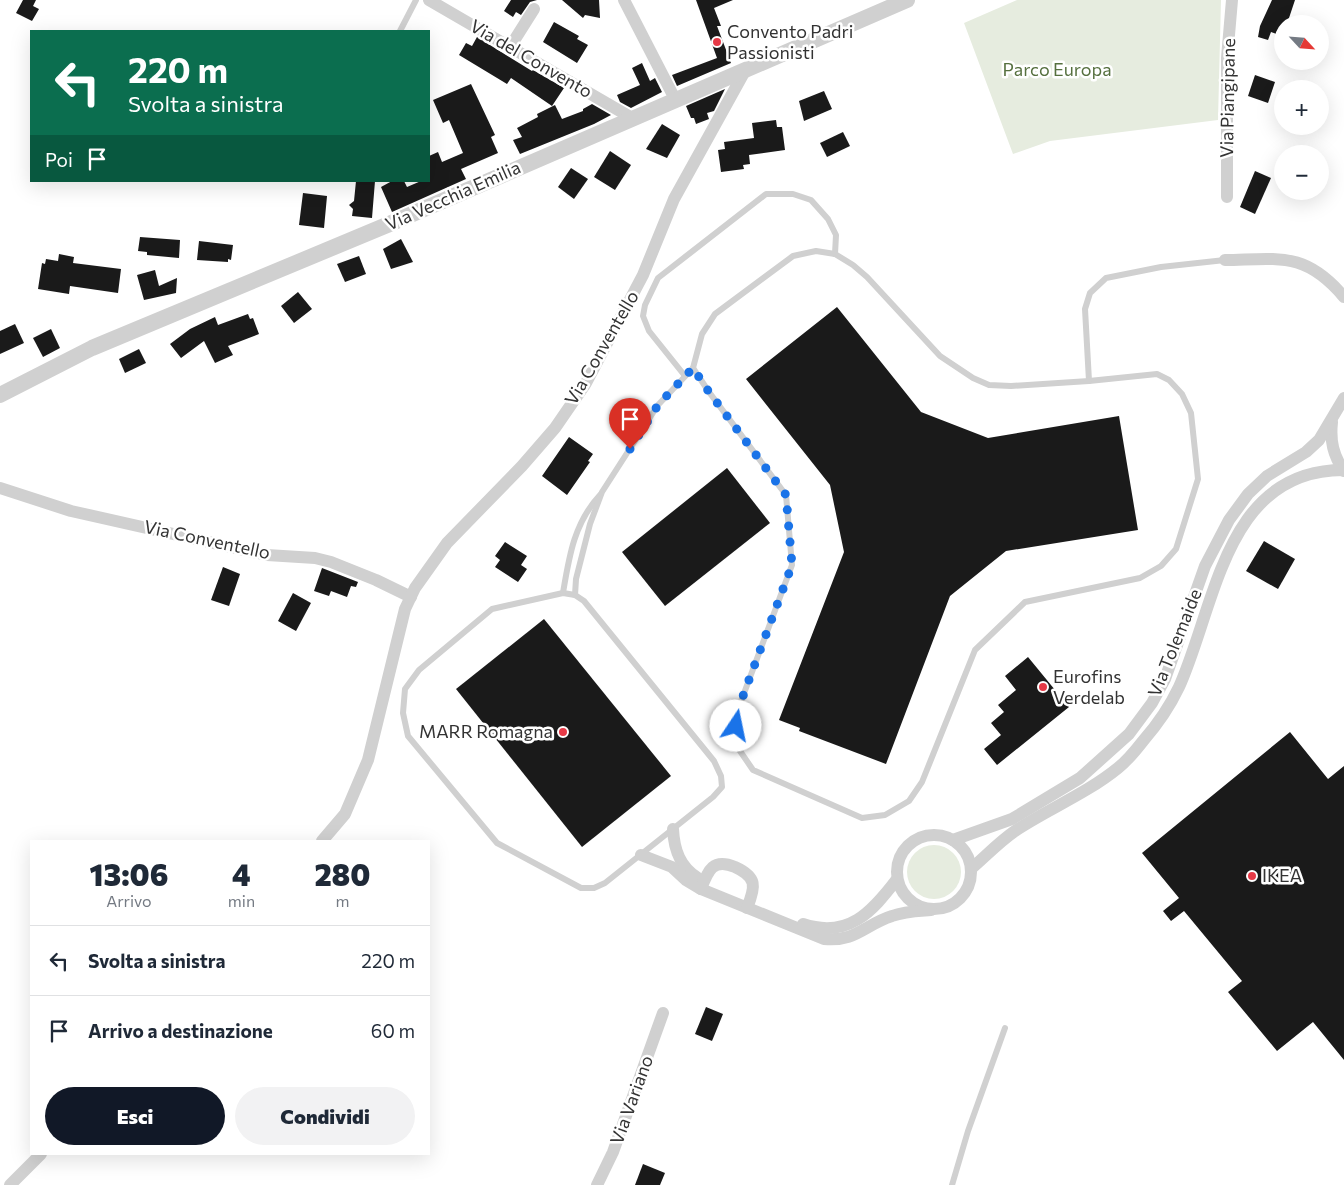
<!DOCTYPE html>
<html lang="it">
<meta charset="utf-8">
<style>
body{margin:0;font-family:Commissioner,sans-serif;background:#f2f2f3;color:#1f2937;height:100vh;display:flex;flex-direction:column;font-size:19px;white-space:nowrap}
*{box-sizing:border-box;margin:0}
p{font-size:16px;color:#747a83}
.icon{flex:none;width:28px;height:28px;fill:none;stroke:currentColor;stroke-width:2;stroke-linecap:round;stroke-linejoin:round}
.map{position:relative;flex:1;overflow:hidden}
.sheet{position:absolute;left:30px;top:840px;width:400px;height:315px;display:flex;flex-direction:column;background:#fff;border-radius:0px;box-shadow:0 5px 20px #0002}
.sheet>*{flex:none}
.top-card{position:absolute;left:30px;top:30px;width:400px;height:152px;border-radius:0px;box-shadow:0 5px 20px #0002;background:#0b6e4f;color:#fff;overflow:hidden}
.needle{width:32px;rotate:116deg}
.controls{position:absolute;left:1274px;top:15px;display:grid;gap:10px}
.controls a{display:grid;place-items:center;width:55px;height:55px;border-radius:50%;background:#fff;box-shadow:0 5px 20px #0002;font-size:25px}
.pin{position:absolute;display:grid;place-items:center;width:42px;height:42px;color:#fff;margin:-51px -21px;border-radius:50% 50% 50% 0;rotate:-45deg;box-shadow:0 0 5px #0007}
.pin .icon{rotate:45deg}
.me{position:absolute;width:55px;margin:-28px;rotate:11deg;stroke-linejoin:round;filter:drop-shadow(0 0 4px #0008)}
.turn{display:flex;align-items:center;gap:18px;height:105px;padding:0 15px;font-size:22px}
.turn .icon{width:65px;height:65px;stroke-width:2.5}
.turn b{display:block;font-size:35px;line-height:42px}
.then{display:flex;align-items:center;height:48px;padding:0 15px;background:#0003;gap:10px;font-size:19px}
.eta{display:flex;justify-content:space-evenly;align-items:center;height:85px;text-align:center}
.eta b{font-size:30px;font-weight:800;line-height:35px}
.primary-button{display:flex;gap:10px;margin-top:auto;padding:10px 15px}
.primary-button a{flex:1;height:58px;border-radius:30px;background:#111827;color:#fff;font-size:20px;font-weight:800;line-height:58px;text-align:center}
.primary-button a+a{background:#f2f2f3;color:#1f2937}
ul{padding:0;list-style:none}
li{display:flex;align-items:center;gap:15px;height:70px;padding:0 15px;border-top:1px solid #e0e1e3}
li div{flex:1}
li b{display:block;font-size:19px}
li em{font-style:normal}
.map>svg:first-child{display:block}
</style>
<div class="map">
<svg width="1344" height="1185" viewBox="0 0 1344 1185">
<rect width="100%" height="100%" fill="#fff"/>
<g fill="#e6ecdf">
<polygon points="1017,0 1221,0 1218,120 1050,141 1013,154 964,23"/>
<circle cx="934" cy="872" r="27"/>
</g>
<g fill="#1a1a1a">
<polygon points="23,0 36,0 33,6 39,9 32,21 16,13"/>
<polygon points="511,0 537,0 530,2 521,15 516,12 513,17 504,11"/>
<polygon points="562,0 599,0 600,18 585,15 583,18"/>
<polygon points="696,0 733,0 714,8 721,26 717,26 731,63 677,86 672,75 717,58"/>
<polygon points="1272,0 1295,0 1287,24 1282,24 1282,36 1271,32 1268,40 1258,37 1260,26"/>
<polygon points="554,22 579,36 577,39 588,45 577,63 543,42"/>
<polygon points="477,37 532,71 533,70 564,88 552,106 511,78 507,84 459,55 466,43 472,46"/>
<polygon points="642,63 650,81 655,78 662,92 631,108 620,102 617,95 640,85 632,68"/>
<polygon points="1255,75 1275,82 1268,103 1248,96"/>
<polygon points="471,84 495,135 491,137 498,153 461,169 466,179 392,212 381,187 392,181 404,181 407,187 421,181 429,181 429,156 438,152 442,162 463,153 449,120 443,123 433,100"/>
<polygon points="725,89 714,111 707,113 709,119 696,124 694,118 691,118 686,106"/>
<polygon points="824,91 832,109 804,121 799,101"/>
<polygon points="592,104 611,115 594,124 520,154 513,140 522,137 517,128 538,117 537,114 555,105 562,119 583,111 583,109"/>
<polygon points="776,120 777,127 782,127 785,150 749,155 750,164 743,165 744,169 721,172 718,150 725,149 724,142 754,138 752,123"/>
<polygon points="662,124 680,135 667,158 646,149"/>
<polygon points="843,132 850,146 827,157 820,143"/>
<polygon points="610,151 631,165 615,190 594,177"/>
<polygon points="571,168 588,179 574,199 558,187"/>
<polygon points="1255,171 1271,178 1255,214 1240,207"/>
<polygon points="356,181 375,181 372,218 352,216 353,209 349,205 354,201"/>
<polygon points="303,193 327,196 324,228 299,225"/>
<polygon points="140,237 180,240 179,258 147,255 147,252 138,251"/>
<polygon points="401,239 413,262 391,269 383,249"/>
<polygon points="199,241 233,245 231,260 228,259 228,262 197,260"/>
<polygon points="59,254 74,257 73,263 121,269 118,293 70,286 69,294 38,289 42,263 45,264 46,259 58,261"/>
<polygon points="359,256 366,274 345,282 337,264"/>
<polygon points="155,270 159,286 177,278 176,293 144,300 137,275"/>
<polygon points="298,292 312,309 294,323 281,306"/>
<polygon points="837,307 921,412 988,438 1119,416 1138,530 1006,551 950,596 886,764 799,731 800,728 779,720 844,552 830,485 746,379"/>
<polygon points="248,314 250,319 253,318 259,334 228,346 233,355 215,363 204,341 181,358 170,344 190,329 215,317 218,325"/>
<polygon points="15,324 24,343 0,354 0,331"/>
<polygon points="51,329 60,348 43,357 33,338"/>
<polygon points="139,349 146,363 125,373 119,359"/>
<polygon points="569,437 593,454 588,461 590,462 567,495 542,476"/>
<polygon points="727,468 770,523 665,606 622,552"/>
<polygon points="1264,541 1295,559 1278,589 1246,571"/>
<polygon points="505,542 527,556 521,565 527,569 518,582 495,567 500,560 495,556"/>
<polygon points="223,567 240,574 229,606 211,600"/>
<polygon points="322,568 358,582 356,587 351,586 347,597 331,591 329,596 314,591"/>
<polygon points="293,593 311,603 296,631 278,621"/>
<polygon points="544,619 671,776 582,847 456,689"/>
<polygon points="1028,657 1069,707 997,765 984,749 1001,735 991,723 1004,712 998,705 1016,690 1005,676"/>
<polygon points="1290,732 1328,779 1344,766 1344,1060 1313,1022 1277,1051 1228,992 1242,981 1184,911 1171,921 1163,911 1179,898 1142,853"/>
<polygon points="706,1007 723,1014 712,1041 695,1034"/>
<polygon points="643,1164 665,1173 660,1185 635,1185"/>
</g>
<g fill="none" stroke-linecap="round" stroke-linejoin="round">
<g stroke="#d0d0d0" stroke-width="6">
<polyline points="400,31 416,0"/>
<polygon points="816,251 835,254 853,265 867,277 940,356 973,378 989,385 1011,386 1089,381 1157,374 1169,380 1182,394 1191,413 1198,479 1176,549 1161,566 1140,578 1025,602 975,650 922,782 909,801 885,815 862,818 753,770 740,751 736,726 740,704 792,565 786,495 709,392 693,368 702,334 715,314 793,256"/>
<polyline points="685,376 649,331 643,316 645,305 658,278 766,194 793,194 811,200 828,219 836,235 835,254"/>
<polyline points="1089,381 1085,309 1090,293 1106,278 1161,267 1225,260"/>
<polygon points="563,593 575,595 584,601 714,761 721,776 722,787 713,797 605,883 594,888 581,888 497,843 408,736 403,713 405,689 419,670 492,609"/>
<path d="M 563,593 C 569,557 574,523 600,495"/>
<polyline points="575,595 576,579 590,524 602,492 658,405 693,368"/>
<polyline points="952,1185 968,1131 1005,1028"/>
</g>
<g stroke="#d0d0d0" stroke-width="12">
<polyline points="429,0 632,118"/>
<polyline points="624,0 675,99"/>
<polyline points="510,47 534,9"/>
<polyline points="1227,197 1227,58 1232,0"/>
<path d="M 1225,260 C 1279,259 1305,251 1344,297"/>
<path d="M 1332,422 C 1330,441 1333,455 1344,471"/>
<polyline points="0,488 71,511 267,555 315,558 331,562 376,580 411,597"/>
<path d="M 673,829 C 674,850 680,867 698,878"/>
<circle cx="934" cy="872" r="37"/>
<polyline points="953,840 1012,819 1080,778 1129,734 1152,703 1165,679 1205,566 1229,520 1248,494 1267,476 1306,452 1319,440 1344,398"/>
<polyline points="322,841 345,814 368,760 405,609 415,588 447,543 522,466 555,428 586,383 643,275 674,199 746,69"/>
<path d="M 641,855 L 672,867 L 686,880 L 701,889 L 824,939 C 856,942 864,925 892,916 C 905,911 917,911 931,910"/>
<path d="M 972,868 C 986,856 999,842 1015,831 C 1048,809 1086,794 1118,768 C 1127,761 1136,750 1143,741 C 1157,725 1170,706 1179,687 C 1216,605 1225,470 1343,470"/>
<path d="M 701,889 C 708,870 713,858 735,867 C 757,877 756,886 747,908"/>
<path d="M 803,924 C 848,939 872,912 897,879"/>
<polyline points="10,1185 41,1154"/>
<polyline points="597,1185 613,1152 663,1013"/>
</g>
<polyline stroke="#d0d0d0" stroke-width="16" points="0,395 92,348 387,225 907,0"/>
</g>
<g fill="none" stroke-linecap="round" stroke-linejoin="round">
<polyline stroke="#1a73e8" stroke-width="9" stroke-dasharray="0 16.2" points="630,449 658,405 693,368 709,392 786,495 792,565 740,704 736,726"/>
</g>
<g fill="#e63946" stroke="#fff" stroke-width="2">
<circle cx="717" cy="42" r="5"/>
<circle cx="1043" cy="687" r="5"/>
<circle cx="563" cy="732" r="5"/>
<circle cx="1252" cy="876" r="5"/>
</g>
<g text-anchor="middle" stroke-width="5" stroke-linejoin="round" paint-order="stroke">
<g font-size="18" fill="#333" stroke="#fff" text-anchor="start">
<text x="727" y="38">Convento Padri<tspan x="727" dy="21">Passionisti</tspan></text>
<text x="1053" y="683">Eurofins<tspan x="1053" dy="21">Verdelab</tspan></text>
<text x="553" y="738" text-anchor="end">MARR Romagna</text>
<text x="1262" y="882">IKEA</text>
</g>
<g font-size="18" fill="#333" stroke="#fff">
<text transform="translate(531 59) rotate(30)" y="6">Via del Convento</text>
<text transform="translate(1228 98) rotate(-89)" y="6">Via Piangipane</text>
<text transform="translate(453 196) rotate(-24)" y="6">Via Vecchia Emilia</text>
<text transform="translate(602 348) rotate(-60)" y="6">Via Conventello</text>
<text transform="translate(207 540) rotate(12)" y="6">Via Conventello</text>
<text transform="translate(1175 643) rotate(-68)" y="6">Via Tolemaide</text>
<text transform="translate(632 1100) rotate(-70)" y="6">Via Variano</text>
</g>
<g font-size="18" fill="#56703f" stroke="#fff">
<text x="1057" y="76">Parco Europa</text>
</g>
</g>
</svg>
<div class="controls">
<a><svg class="needle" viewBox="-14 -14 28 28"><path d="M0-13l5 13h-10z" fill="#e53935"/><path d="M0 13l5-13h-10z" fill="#747a83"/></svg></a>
<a>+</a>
<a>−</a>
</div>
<div class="pin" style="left:630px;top:449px;background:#d93025"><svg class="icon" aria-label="arrive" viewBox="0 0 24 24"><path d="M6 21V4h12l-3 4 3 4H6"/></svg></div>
<svg class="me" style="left:736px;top:726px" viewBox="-20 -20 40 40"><circle r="19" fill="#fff"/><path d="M0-13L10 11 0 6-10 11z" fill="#1a73e8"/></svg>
<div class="top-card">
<div class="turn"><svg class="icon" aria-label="left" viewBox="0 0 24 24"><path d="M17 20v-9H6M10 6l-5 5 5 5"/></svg><div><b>220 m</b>Svolta a sinistra</div></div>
<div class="then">Poi<svg class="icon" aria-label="arrive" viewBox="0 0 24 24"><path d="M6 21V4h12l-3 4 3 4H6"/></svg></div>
</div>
<section class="sheet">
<div class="eta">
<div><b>13:06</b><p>Arrivo</p></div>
<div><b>4</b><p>min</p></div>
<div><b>280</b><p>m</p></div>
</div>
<ul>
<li><svg class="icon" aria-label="left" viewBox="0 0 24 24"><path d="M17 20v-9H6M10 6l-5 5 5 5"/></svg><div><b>Svolta a sinistra</b></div><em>220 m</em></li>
<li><svg class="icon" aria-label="arrive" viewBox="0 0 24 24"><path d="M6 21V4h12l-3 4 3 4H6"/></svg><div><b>Arrivo a destinazione</b></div><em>60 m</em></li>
</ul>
<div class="primary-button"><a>Esci</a><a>Condividi</a></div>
</section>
</div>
